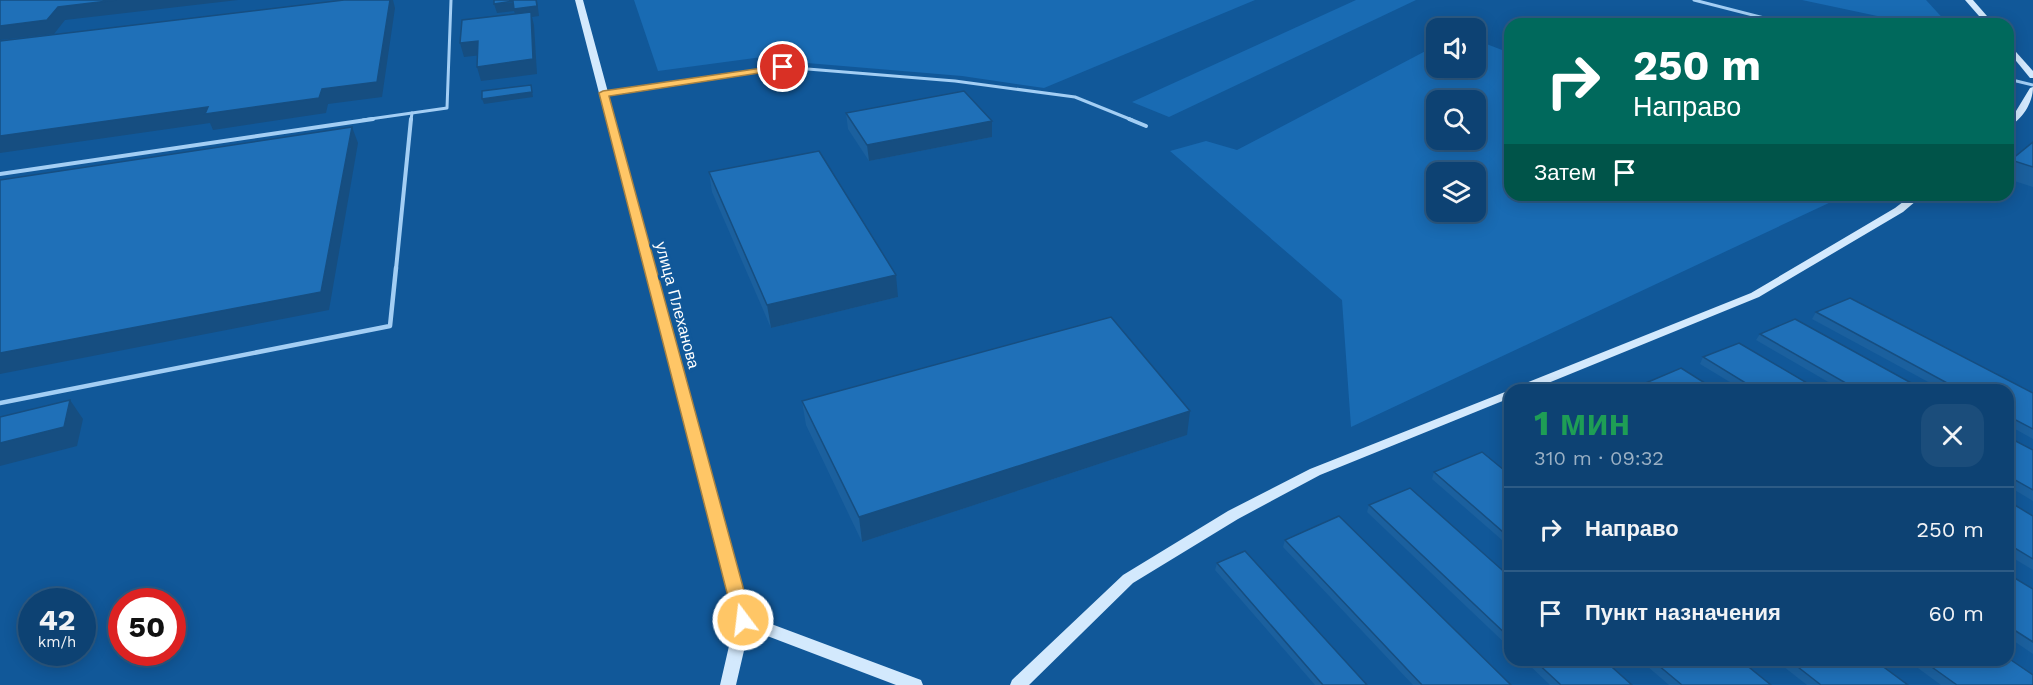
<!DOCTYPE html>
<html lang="ru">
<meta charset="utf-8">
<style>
body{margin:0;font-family:"Work Sans",sans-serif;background:#1b4d7b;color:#f1f3f6;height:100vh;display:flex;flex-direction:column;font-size:22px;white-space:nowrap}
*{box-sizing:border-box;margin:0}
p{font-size:20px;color:#9ab0c4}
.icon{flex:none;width:33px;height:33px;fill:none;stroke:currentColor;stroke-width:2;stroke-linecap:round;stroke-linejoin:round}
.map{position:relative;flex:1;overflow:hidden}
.sheet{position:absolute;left:1504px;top:384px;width:510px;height:282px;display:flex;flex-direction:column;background:#0d4273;border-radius:18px;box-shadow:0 3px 15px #0003,0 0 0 2px #2d5b85}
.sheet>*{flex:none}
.top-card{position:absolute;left:1504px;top:18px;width:510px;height:183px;border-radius:18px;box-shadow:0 3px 15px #0003,0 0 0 2px #2d5b85;background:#00695c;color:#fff;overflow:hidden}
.fabs{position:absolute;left:1426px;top:18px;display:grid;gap:12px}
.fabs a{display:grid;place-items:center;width:60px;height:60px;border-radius:12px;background:#0d4273;box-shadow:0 3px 15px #0003,0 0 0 2px #2d5b85;font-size:30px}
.speed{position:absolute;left:18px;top:588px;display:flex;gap:12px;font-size:30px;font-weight:700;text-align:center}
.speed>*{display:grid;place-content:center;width:78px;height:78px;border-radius:50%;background:#0d4273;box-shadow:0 3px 15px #0003,0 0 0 2px #2d5b85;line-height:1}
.speed small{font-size:15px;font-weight:400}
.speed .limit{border:9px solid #d22;background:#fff;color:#111}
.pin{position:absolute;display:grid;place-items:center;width:51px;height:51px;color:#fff;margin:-26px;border:3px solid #fff;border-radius:50%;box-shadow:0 2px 6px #0007}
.me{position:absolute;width:66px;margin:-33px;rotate:345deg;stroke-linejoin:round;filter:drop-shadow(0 0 4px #0008)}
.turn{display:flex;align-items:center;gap:21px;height:126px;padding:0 30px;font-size:27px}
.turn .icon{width:78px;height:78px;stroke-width:2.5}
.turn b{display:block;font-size:42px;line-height:51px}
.then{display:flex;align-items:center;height:57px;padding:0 30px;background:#0003;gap:12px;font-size:22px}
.round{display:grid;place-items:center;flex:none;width:63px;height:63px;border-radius:18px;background:#1b4d7b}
.summary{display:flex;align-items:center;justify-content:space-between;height:102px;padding:0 30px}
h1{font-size:36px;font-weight:700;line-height:45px;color:#1e9e55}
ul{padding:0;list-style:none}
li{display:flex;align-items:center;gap:18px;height:84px;padding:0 30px;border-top:2px solid #2d5b85}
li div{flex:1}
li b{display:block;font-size:22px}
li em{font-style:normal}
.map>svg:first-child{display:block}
</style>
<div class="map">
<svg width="2033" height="685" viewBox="0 0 2033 685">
<rect width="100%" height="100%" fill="#115899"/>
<g fill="#196bb3" fill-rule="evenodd">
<polygon points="634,0 1255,0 1044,88 962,76 807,63 785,54 658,71"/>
<polygon points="1356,0 1416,0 1169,117 1132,102"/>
<polygon points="1802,0 1926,0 1948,24 1915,24"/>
<path d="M 1476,40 L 1510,53 L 1510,195 L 1846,195 L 1351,427 L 1342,300 L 1170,151 L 1206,141 L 1237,150 L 1437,45 L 1437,68 L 1476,68 ZM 1437,100 L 1476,100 L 1476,140 L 1437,140 ZM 1437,172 L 1476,172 L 1476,212 L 1437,212 Z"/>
</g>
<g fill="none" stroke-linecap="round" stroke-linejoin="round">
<g stroke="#a3cef4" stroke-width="3">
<polyline points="1694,0 1788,24"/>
<polyline points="2008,79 2033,85"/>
<polyline points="603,94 783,67 955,81 1075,97 1132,120"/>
<polyline points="363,120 447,108 451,0"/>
<polyline points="411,120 412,113"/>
</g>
<g stroke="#a3cef4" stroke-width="4">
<polyline points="1129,119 1146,126"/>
<polyline points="0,174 373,119"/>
<polyline points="396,269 411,119"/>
</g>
<polyline stroke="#a3cef4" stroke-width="4.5" points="0,403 390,326 396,268"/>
<g fill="#d3e9fd" fill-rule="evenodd">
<polygon points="575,0 583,0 750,616 921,680 923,685 896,685 749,629 736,685 720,685 735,620"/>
<polygon points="1965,0 1973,0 1994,24 1986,24"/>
<polygon points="2008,43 2033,71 2033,78 2030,78 2008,51"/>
<path d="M 2033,87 C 2033,103 2022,120 2008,127 L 2008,119 L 2013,116 L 2030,88 Z"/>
<polygon points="1912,195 1923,195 1903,212 1759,297 1531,390 1514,390 1516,387 1751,293 1895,208"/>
<polygon points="1510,390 1510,398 1320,475 1238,519 1133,583 1029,685 1010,685 1012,680 1123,575 1228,511 1310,469"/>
</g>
</g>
<g fill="#1b609e">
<polygon points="846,113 992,137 869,161 848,129"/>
<polygon points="2033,142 2033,187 2008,179 2008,163 2011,160"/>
<polygon points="709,172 898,297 771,328 712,192"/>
<polygon points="1816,312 2033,393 2033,439 2008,425 2008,390 1943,390 1812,319"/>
<polygon points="1760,334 1924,390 1842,390 1756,340"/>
<polygon points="1703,357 1819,390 1743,390 1700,364"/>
<polygon points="1641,385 1716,390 1639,390"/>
<polygon points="802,401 1187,435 862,542 806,425"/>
<polygon points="1510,437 1510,450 1505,445 1507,439"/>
<polygon points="2008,437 2033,450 2033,501 2008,486"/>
<polygon points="1434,472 1510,475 1510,547 1432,479"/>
<polygon points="2008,501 2033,516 2033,570 2008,555"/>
<polygon points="1369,505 1510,577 1510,648 1367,512"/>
<polygon points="1285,540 1511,685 1413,685 1283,547"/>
<polygon points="1217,563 1367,685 1315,685 1215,570"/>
<polygon points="2008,574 2033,589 2033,654 2008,637"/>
<polygon points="1524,660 1604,660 1632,685 1550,685"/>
<polygon points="1640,660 1740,660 1771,685 1669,685"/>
<polygon points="1775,660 1874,660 1908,685 1807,685"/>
<polygon points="1907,660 2008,660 2033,685 1941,685"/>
</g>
<g fill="#164e81">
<polygon points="116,0 238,0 65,20 54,34 0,40 0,26 58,7"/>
<polygon points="390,0 393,0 395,8 382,97 328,104 326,113 213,130 210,123 0,153 0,136 322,89"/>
<polygon points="537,0 539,16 532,17 534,25 537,74 481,81 477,67 517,19 514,11 497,13 494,4"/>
<polygon points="478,41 482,55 464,57 460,43"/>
<polygon points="531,85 533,97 484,104 482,99"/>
<polygon points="992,121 992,137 869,161 867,145"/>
<polygon points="352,127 358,143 329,310 0,374 0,353"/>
<polygon points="896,275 898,297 771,328 767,305"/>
<polygon points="70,400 83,419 77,446 0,466 0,443"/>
<polygon points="1190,411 1187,435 862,542 859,517"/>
</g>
<g fill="#1f70b8" stroke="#164e81" stroke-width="1.5">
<polygon points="0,0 116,0 58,7 47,20 0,26"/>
<polygon points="344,0 390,0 377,82 322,89 319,98 205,114 208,107 0,136 0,41"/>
<polygon points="494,0 536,0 537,6 514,9 513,1 494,4"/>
<polygon points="531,12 533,59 477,67 478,41 460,43 462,20"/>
<polygon points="531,85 532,92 482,99 482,91"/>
<polygon points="964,91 992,121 867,145 846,113"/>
<polygon points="352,127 321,292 0,353 0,180"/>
<polygon points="2033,142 2033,167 2011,160"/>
<polygon points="819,151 896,275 767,305 709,172"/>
<polygon points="1850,298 2033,393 2033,429 2008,416 2008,390 1960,390 1816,312"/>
<polygon points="1111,317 1190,411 859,517 802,401"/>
<polygon points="1795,319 1924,390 1858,390 1760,334"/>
<polygon points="1739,343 1819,390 1757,390 1703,357"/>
<polygon points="1681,368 1716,390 1649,390 1641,385"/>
<polygon points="70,400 64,427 0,443 0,417"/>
<polygon points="2008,437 2033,450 2033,490 2008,476"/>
<polygon points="1482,452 1510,475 1510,538 1434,472"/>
<polygon points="1410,488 1510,577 1510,638 1369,505"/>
<polygon points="2008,501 2033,516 2033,559 2008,544"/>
<polygon points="1339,516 1511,685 1422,685 1285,540"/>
<polygon points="1245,551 1367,685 1323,685 1217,563"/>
<polygon points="2008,574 2033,589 2033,642 2008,626"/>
<polygon points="2008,658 2033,675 2033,685 1957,685 1922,660 2008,660"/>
<polygon points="1534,660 1604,660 1632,685 1561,685"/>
<polygon points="1652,660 1740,660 1771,685 1682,685"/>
<polygon points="1789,660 1874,660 1908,685 1821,685"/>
</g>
<polygon fill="#ffc666" stroke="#a68142" stroke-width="1.5" points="783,65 786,65 786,69 609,96 752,620 750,625 743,627 737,625 734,620 599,93 603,91"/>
<g text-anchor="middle" stroke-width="6" stroke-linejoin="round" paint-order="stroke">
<g font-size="16" fill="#fff" stroke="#115899">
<text transform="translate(678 305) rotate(75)" y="6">улица Плеханова</text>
</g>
</g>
</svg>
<div class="fabs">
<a><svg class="icon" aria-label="sound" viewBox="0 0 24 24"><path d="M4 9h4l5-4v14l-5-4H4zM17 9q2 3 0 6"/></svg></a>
<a><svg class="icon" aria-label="search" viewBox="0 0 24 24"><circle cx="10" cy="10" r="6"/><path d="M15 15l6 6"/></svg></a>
<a><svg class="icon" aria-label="layers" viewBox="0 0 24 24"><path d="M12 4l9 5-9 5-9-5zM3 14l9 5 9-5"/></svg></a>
</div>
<div class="speed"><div>42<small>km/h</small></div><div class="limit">50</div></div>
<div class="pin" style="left:783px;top:67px;background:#d93025"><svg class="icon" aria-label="arrive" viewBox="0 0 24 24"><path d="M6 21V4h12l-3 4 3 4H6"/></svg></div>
<svg class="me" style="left:743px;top:620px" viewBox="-20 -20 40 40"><circle r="17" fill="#ffc666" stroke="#fff" stroke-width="3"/><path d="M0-11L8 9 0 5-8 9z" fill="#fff"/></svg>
<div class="top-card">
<div class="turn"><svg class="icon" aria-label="right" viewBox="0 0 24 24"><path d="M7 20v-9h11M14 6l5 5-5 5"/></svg><div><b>250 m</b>Направо</div></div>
<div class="then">Затем<svg class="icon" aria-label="arrive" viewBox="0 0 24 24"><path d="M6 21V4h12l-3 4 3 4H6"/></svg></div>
</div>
<section class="sheet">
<div class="summary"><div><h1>1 мин</h1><p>310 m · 09:32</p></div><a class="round"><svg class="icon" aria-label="close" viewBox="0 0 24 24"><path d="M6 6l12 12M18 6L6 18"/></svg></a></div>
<ul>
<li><svg class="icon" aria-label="right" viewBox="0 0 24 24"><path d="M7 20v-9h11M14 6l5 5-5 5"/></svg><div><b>Направо</b></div><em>250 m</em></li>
<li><svg class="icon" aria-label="arrive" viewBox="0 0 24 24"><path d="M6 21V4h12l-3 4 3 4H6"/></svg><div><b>Пункт назначения</b></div><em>60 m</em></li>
</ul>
</section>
</div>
